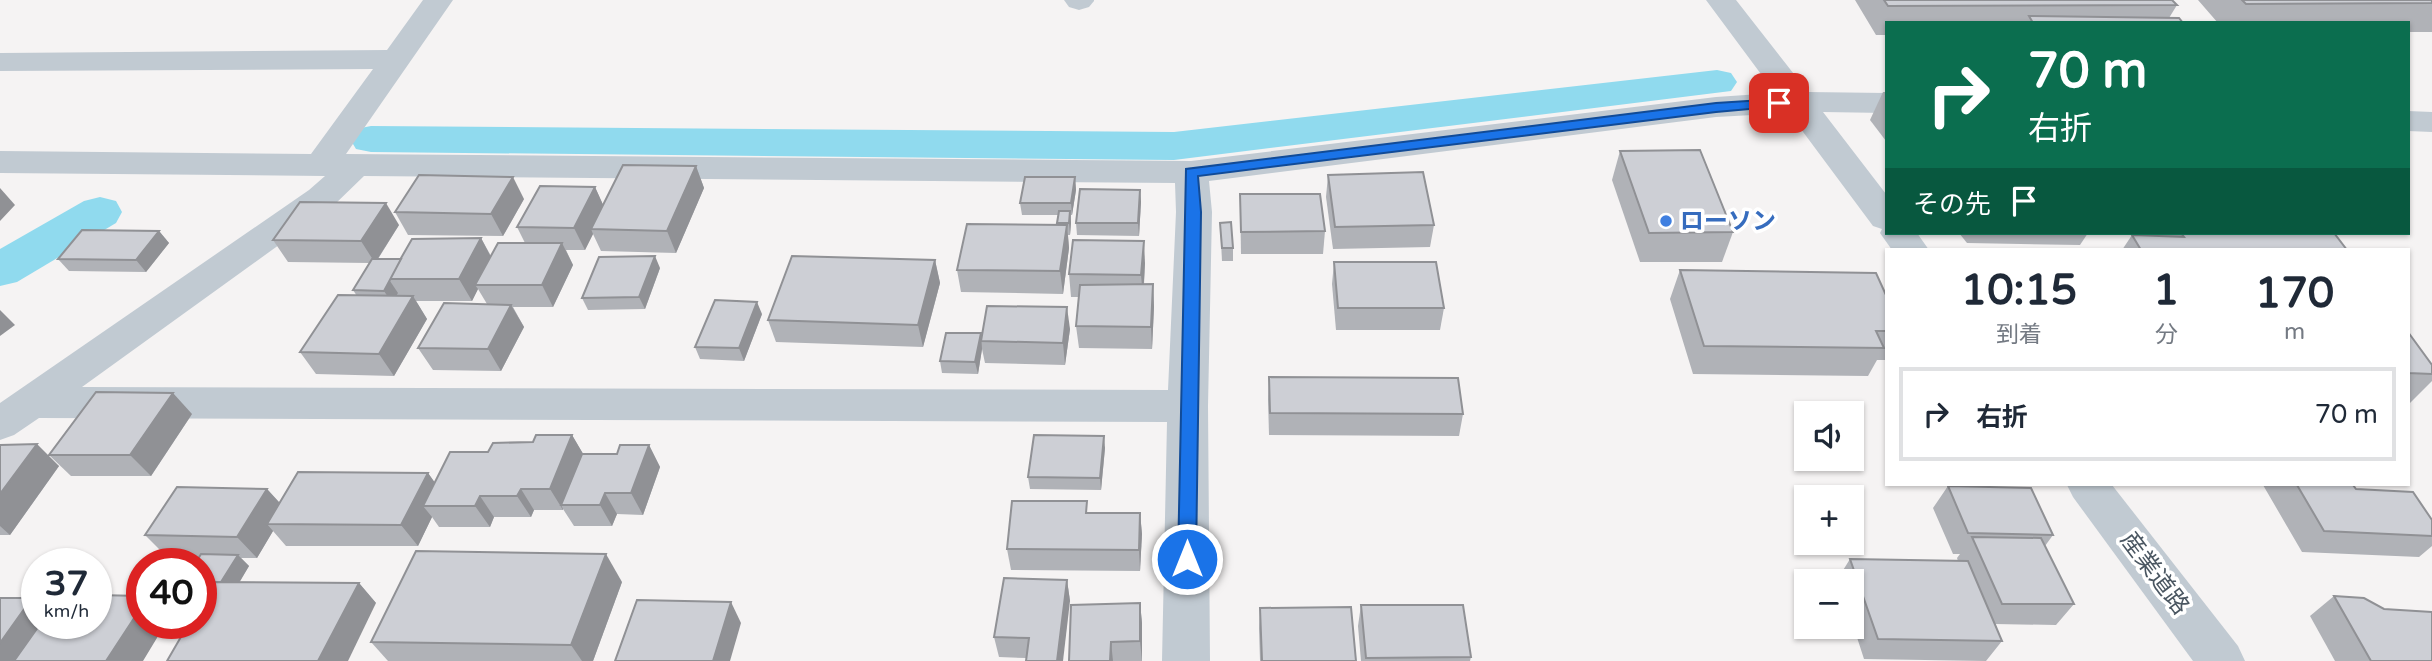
<!DOCTYPE html>
<html lang="ja">
<meta charset="utf-8">
<style>
body{margin:0;font-family:"Varela Round","Noto Sans JP",sans-serif;background:#f2f2f3;color:#1f2937;height:100vh;display:flex;flex-direction:column;font-size:26px;white-space:nowrap}
*{box-sizing:border-box;margin:0}
p{font-size:23px;color:#747a83}
.icon{flex:none;width:38px;height:38px;fill:none;stroke:currentColor;stroke-width:2;stroke-linecap:round;stroke-linejoin:round}
.map{position:relative;flex:1;overflow:hidden}
.details{position:absolute;left:1885px;top:248px;width:525px;height:238px;display:flex;flex-direction:column;background:#fff;border-radius:0px;box-shadow:0 2px 5px #0004}
.details>*{flex:none}
.guide{position:absolute;left:1885px;top:21px;width:525px;height:214px;border-radius:0px;box-shadow:0 2px 5px #0004;background:#0b6e4f;color:#fff;overflow:hidden}
.fabs{position:absolute;left:1794px;top:401px;display:grid;gap:14px}
.fabs a{display:grid;place-items:center;width:70px;height:70px;border-radius:0px;background:#fff;box-shadow:0 2px 5px #0004;font-size:35px}
.speed{position:absolute;left:21px;top:548px;display:flex;gap:14px;font-size:35px;font-weight:700;text-align:center}
.speed>*{display:grid;place-content:center;width:91px;height:91px;border-radius:50%;background:#fff;box-shadow:0 2px 5px #0004;line-height:1}
.speed small{font-size:18px;font-weight:400}
.speed .limit{border:10px solid #d22;background:#fff;color:#111}
.pin{position:absolute;display:grid;place-items:center;width:60px;height:60px;color:#fff;margin:-30px;border-radius:14px;box-shadow:0 4px 10px #0006}
.me{position:absolute;width:77px;margin:-38px;rotate:0deg;stroke-linejoin:round;filter:drop-shadow(0 0 5px #0008)}
.turn{display:flex;align-items:center;gap:24px;height:147px;padding:0 28px;font-size:32px}
.turn .icon{width:91px;height:91px;stroke-width:2.5}
.turn b{display:block;font-size:49px;line-height:60px}
.then{display:flex;align-items:center;height:66px;padding:0 28px;background:#0003;gap:14px;font-size:26px}
.eta{display:flex;justify-content:space-evenly;align-items:center;height:119px;text-align:center}
.eta b{font-size:42px;font-weight:700;line-height:49px}
ul{padding:0;list-style:none}
li{display:flex;align-items:center;gap:21px;height:94px;margin:0 14px 10px;padding:0 14px;border:4px solid #e0e1e3;border-radius:0px}
li div{flex:1}
li b{display:block;font-size:26px}
li em{font-style:normal}
.map>svg:first-child{display:block}
</style>
<div class="map">
<svg width="2432" height="661" viewBox="0 0 2432 661">
<rect width="100%" height="100%" fill="#f5f3f3"/>
<g fill="none" stroke-linecap="round" stroke-linejoin="round">
<g fill="#90daee" fill-rule="evenodd">
<polygon points="1717,70 1731,73 1737,82 1731,91 1174,160 371,152 356,149 350,139 356,129 371,126 1174,132"/>
<polygon points="100,197 116,201 122,212 116,223 17,282 0,286 0,249 84,201"/>
</g>
<g fill="#c1cad2" fill-rule="evenodd">
<path d="M 423,0 L 453,0 L 346,154 L 1191,161 L 1716,97 L 1775,93 L 1706,0 L 1736,0 L 1808,92 L 1886,93 L 1886,113 L 1823,112 L 1886,194 L 1886,233 L 1917,233 L 1929,250 L 1892,250 L 1880,233 L 1882,229 L 1873,226 L 1789,113 L 1716,117 L 1209,181 L 1212,212 L 1208,406 L 1210,661 L 1162,661 L 1167,422 L 39,418 L 14,435 L 0,440 L 0,403 L 309,190 L 325,176 L 0,173 L 0,151 L 311,154 L 373,69 L 0,71 L 0,53 L 387,50 ZM 364,176 L 1175,183 L 1176,212 L 1168,390 L 82,387 L 333,206 Z"/>
<polygon points="1064,0 1094,0 1094,1 1089,7 1079,10 1069,7"/>
<polygon points="2408,111 2432,112 2432,132 2408,131"/>
<polygon points="2067,485 2112,485 2238,646 2245,661 2193,661 2073,497"/>
</g>
</g>
<g fill="#b0b2b7">
<polygon points="1855,0 2172,0 2177,5 2169,18 2183,23 1886,23 1886,35 1876,35"/>
<polygon points="2198,0 2432,0 2432,32 2408,32 2408,23 2218,23"/>
<polygon points="1883,92 1886,92 1886,141 1870,120"/>
<polygon points="1620,151 1733,232 1722,262 1640,262 1612,180"/>
<polygon points="696,166 704,188 676,253 601,251 593,234 585,250 566,250 573,265 553,307 513,307 524,327 501,371 433,370 418,348 487,304 478,289 472,301 416,301 427,319 394,376 316,374 300,352 357,296 353,290 370,263 288,262 273,240 399,225 378,259 401,259 481,238 491,256 525,243 517,227 595,187 603,205"/>
<polygon points="1328,175 1434,225 1430,247 1333,249 1326,197"/>
<polygon points="1075,177 1076,190 1072,215 1071,215 1071,223 1070,235 1068,235 1069,248 1063,294 961,292 957,270 1058,225 1058,215 1022,215 1020,203"/>
<polygon points="1140,190 1141,202 1139,236 1077,235 1076,223"/>
<polygon points="1240,194 1325,231 1323,254 1241,254"/>
<polygon points="524,199 503,236 408,235 395,212"/>
<polygon points="1220,223 1233,248 1233,261 1222,261"/>
<polygon points="159,231 169,243 146,272 69,271 58,259"/>
<polygon points="1959,233 2088,233 2080,245 1967,243"/>
<polygon points="2143,233 2334,233 2347,250 2122,250 2132,235 2145,236"/>
<polygon points="935,260 940,283 923,347 776,342 768,320"/>
<polygon points="1334,262 1444,308 1440,330 1336,330 1332,284"/>
<polygon points="1145,263 1144,285 1153,284 1154,307 1152,349 1079,348 1076,326 1079,297 1071,297 1069,274"/>
<polygon points="660,268 645,309 588,310 582,298"/>
<polygon points="1680,270 1886,295 1886,360 1877,360 1868,376 1693,374 1670,299"/>
<polygon points="762,314 744,361 700,359 695,347"/>
<polygon points="1070,329 1065,365 985,363 982,349 978,374 942,373 940,361 981,333 982,337"/>
<polygon points="2408,332 2432,365 2432,381 2410,403 2408,403"/>
<polygon points="1269,377 1463,414 1459,436 1269,435 1268,399"/>
<polygon points="192,414 151,476 71,476 49,455"/>
<polygon points="572,435 583,454 617,454 649,445 660,467 643,515 617,514 612,526 574,526 563,509 563,510 534,510 531,517 494,517 490,527 439,527 432,517 418,546 286,546 273,531 257,558 241,558 249,566 239,582 359,583 376,603 201,601 201,564 199,557 166,556 145,535 267,489 280,503 428,473 435,483 488,452 533,442"/>
<polygon points="0,445 59,466 10,535 0,535"/>
<polygon points="1105,448 1101,490 1030,489 1028,477"/>
<polygon points="2263,485 2353,485 2356,489 2432,520 2432,546 2419,557 2302,552"/>
<polygon points="1948,486 2053,535 2045,546 2074,604 2056,625 1995,624 2002,641 1986,661 1864,659 1852,622 1852,581 1837,581 1837,580 1850,559 1958,561 1957,558 1960,554 1953,554 1933,508"/>
<polygon points="1088,513 1140,513 1142,534 1140,571 1011,570 1007,549"/>
<polygon points="1067,580 1070,601 1026,658 999,657 994,637"/>
<polygon points="622,582 593,661 388,661 371,642"/>
<polygon points="2334,596 2384,609 2432,661 2335,661 2310,616"/>
<polygon points="1140,603 1142,623 1142,661 1069,661"/>
<polygon points="1361,605 1471,657 1470,661 1361,661 1358,626"/>
<polygon points="1260,608 1356,661 1260,661 1259,628"/>
</g>
<g fill="#909195">
<polygon points="696,166 704,188 676,253 667,231"/>
<polygon points="513,177 524,199 503,236 491,214"/>
<polygon points="1075,177 1076,190 1072,215 1071,203"/>
<polygon points="595,187 605,209 591,229 593,234 585,250 574,228"/>
<polygon points="0,188 15,205 0,221"/>
<polygon points="1140,190 1141,202 1139,236 1138,223"/>
<polygon points="386,203 399,225 375,263 361,241"/>
<polygon points="1070,211 1071,223 1070,235 1069,223"/>
<polygon points="1067,225 1069,248 1063,294 1060,271"/>
<polygon points="159,231 169,243 146,272 136,260"/>
<polygon points="481,238 493,261 475,285 478,289 472,301 459,279"/>
<polygon points="1144,241 1145,263 1143,297 1141,275"/>
<polygon points="562,243 573,265 553,307 542,285"/>
<polygon points="655,256 660,268 645,309 639,297"/>
<polygon points="935,260 940,283 923,347 918,325"/>
<polygon points="390,281 398,293 392,303 384,291"/>
<polygon points="1153,284 1154,307 1152,349 1151,327"/>
<polygon points="413,296 427,319 394,376 379,354"/>
<polygon points="757,302 762,314 744,361 739,348"/>
<polygon points="511,305 524,327 501,371 488,349"/>
<polygon points="1067,307 1070,329 1065,365 1063,343"/>
<polygon points="0,310 15,325 0,336"/>
<polygon points="981,333 982,349 978,374 975,362"/>
<polygon points="173,393 192,414 151,476 130,455"/>
<polygon points="572,435 585,457 561,505 563,509 563,510 550,489"/>
<polygon points="1104,436 1105,448 1101,490 1100,478"/>
<polygon points="37,444 59,466 10,535 0,526 0,494"/>
<polygon points="649,445 660,467 643,515 631,493"/>
<polygon points="428,473 443,494 423,506 432,517 418,546 401,525"/>
<polygon points="267,489 286,510 267,524 273,531 257,558 237,537"/>
<polygon points="521,489 534,510 531,517 517,496"/>
<polygon points="605,493 617,514 612,526 600,505"/>
<polygon points="480,496 494,517 490,527 475,506"/>
<polygon points="1140,513 1142,534 1140,571 1139,550"/>
<polygon points="606,554 622,582 593,661 582,661 571,645"/>
<polygon points="238,555 249,566 228,602 216,591"/>
<polygon points="1067,580 1070,601 1063,661 1057,661"/>
<polygon points="359,583 376,603 348,661 318,661"/>
<polygon points="32,598 37,602 37,623 54,623 28,661 0,661 0,643"/>
<polygon points="731,602 741,623 730,661 713,661"/>
<polygon points="1140,603 1142,623 1142,661 1140,641"/>
<polygon points="142,606 142,623 166,623 143,661 106,661"/>
<polygon points="1111,642 1113,661 1110,661"/>
</g>
<g fill="#cdcfd5" stroke="#909195" stroke-width="2">
<polygon points="1884,0 2172,0 2177,5 1888,6"/>
<polygon points="2242,0 2432,0 2432,3 2246,4"/>
<polygon points="2029,16 2179,18 2183,23 2033,23"/>
<polygon points="1700,150 1733,232 1649,233 1620,151"/>
<polygon points="623,165 696,166 667,231 591,229"/>
<polygon points="1423,172 1434,225 1335,227 1328,175"/>
<polygon points="419,175 513,177 491,214 395,212"/>
<polygon points="1025,177 1075,177 1071,203 1020,203"/>
<polygon points="540,186 595,187 574,228 517,227"/>
<polygon points="1080,189 1140,190 1138,223 1076,223"/>
<polygon points="1240,194 1320,194 1325,231 1241,232"/>
<polygon points="300,202 386,203 361,241 273,240"/>
<polygon points="1059,211 1070,211 1069,223 1057,223"/>
<polygon points="1231,222 1233,248 1222,248 1220,223"/>
<polygon points="967,224 1067,225 1060,271 957,270"/>
<polygon points="82,230 159,231 136,260 58,259"/>
<polygon points="2181,233 2334,233 2347,250 2141,250 2132,235 2184,237"/>
<polygon points="481,238 459,279 389,279 412,239"/>
<polygon points="1073,240 1144,241 1141,275 1069,274"/>
<polygon points="498,243 562,243 542,285 475,285"/>
<polygon points="655,256 639,297 582,298 599,257"/>
<polygon points="792,256 935,260 918,325 768,320"/>
<polygon points="372,259 401,259 384,291 353,290"/>
<polygon points="1334,262 1436,262 1444,308 1338,308"/>
<polygon points="1680,270 1876,273 1886,295 1886,331 1876,331 1884,348 1704,346"/>
<polygon points="1153,284 1151,327 1076,326 1080,285"/>
<polygon points="338,295 413,296 379,354 300,352"/>
<polygon points="715,300 757,302 739,348 695,347"/>
<polygon points="444,303 511,305 488,349 418,348"/>
<polygon points="987,306 1067,307 1063,343 981,341"/>
<polygon points="2408,332 2432,365 2432,374 2408,373"/>
<polygon points="946,333 981,333 975,362 940,361"/>
<polygon points="1269,377 1458,378 1463,414 1270,413"/>
<polygon points="96,392 173,393 130,455 49,455"/>
<polygon points="536,435 572,435 550,489 521,489 517,496 480,496 475,506 423,506 450,452 488,452 493,443 533,442"/>
<polygon points="1034,435 1104,436 1100,478 1028,477"/>
<polygon points="37,444 0,494 0,445"/>
<polygon points="620,445 649,445 631,493 605,493 600,505 561,505 582,454 617,454"/>
<polygon points="298,472 428,473 401,525 267,524"/>
<polygon points="2297,485 2353,485 2356,489 2413,492 2432,520 2432,536 2324,531"/>
<polygon points="1948,486 2031,488 2053,535 1968,533"/>
<polygon points="177,487 267,489 237,537 145,535"/>
<polygon points="1012,501 1087,501 1086,513 1140,513 1139,550 1007,549"/>
<polygon points="1972,537 2041,538 2074,604 2002,604"/>
<polygon points="416,551 606,554 571,645 371,642"/>
<polygon points="201,554 238,555 221,582 214,582 209,590 201,590 201,564 195,564"/>
<polygon points="1850,559 1968,561 2002,641 1878,639"/>
<polygon points="1004,578 1067,580 1057,661 1026,661 1029,638 994,637"/>
<polygon points="214,582 359,583 318,661 167,661 189,623 201,623 201,603"/>
<polygon points="96,595 142,596 142,606 106,661 14,661 41,623 96,623"/>
<polygon points="2334,596 2364,598 2384,609 2432,612 2432,661 2371,661"/>
<polygon points="0,598 32,598 0,643"/>
<polygon points="637,600 731,602 713,661 615,661"/>
<polygon points="1140,603 1140,641 1111,642 1110,661 1069,661 1071,605"/>
<polygon points="1361,605 1463,605 1471,657 1366,658"/>
<polygon points="1351,607 1356,661 1262,661 1260,608"/>
</g>
<polygon fill="#1a73e8" stroke="#114b97" stroke-width="2" points="1779,99 1784,100 1784,106 1716,112 1198,176 1201,212 1196,559 1193,565 1187,567 1180,565 1178,559 1186,169 1716,103"/>
<circle fill="#3f7fe0" stroke="#fff" stroke-width="2.5" cx="1666" cy="221" r="7"/>
<g text-anchor="middle" stroke-width="7" stroke-linejoin="round" paint-order="stroke">
<g font-size="24" font-weight="bold" fill="#366cbe" stroke="#fff" text-anchor="start">
<text x="1680" y="229">ローソン</text>
</g>
<g font-size="24" fill="#4a5661" stroke="#fff">
<text transform="translate(2155 573) rotate(53)" y="8">産業道路</text>
</g>
</g>
</svg>
<div class="fabs">
<a><svg class="icon" aria-label="sound" viewBox="0 0 24 24"><path d="M4 9h4l5-4v14l-5-4H4zM17 9q2 3 0 6"/></svg></a>
<a>+</a>
<a>−</a>
</div>
<div class="speed"><div>37<small>km/h</small></div><div class="limit">40</div></div>
<div class="pin" style="left:1779px;top:103px;background:#d93025"><svg class="icon" aria-label="arrive" viewBox="0 0 24 24"><path d="M6 21V4h12l-3 4 3 4H6"/></svg></div>
<svg class="me" style="left:1187px;top:559px" viewBox="-20 -20 40 40"><circle r="17" fill="#1a73e8" stroke="#fff" stroke-width="3"/><path d="M0-11L8 9 0 5-8 9z" fill="#fff"/></svg>
<div class="guide">
<div class="turn"><svg class="icon" aria-label="right" viewBox="0 0 24 24"><path d="M7 20v-9h11M14 6l5 5-5 5"/></svg><div><b>70 m</b>右折</div></div>
<div class="then">その先<svg class="icon" aria-label="arrive" viewBox="0 0 24 24"><path d="M6 21V4h12l-3 4 3 4H6"/></svg></div>
</div>
<section class="details">
<div class="eta">
<div><b>10:15</b><p>到着</p></div>
<div><b>1</b><p>分</p></div>
<div><b>170</b><p>m</p></div>
</div>
<ul>
<li><svg class="icon" aria-label="right" viewBox="0 0 24 24"><path d="M7 20v-9h11M14 6l5 5-5 5"/></svg><div><b>右折</b></div><em>70 m</em></li>
</ul>
</section>
</div>
